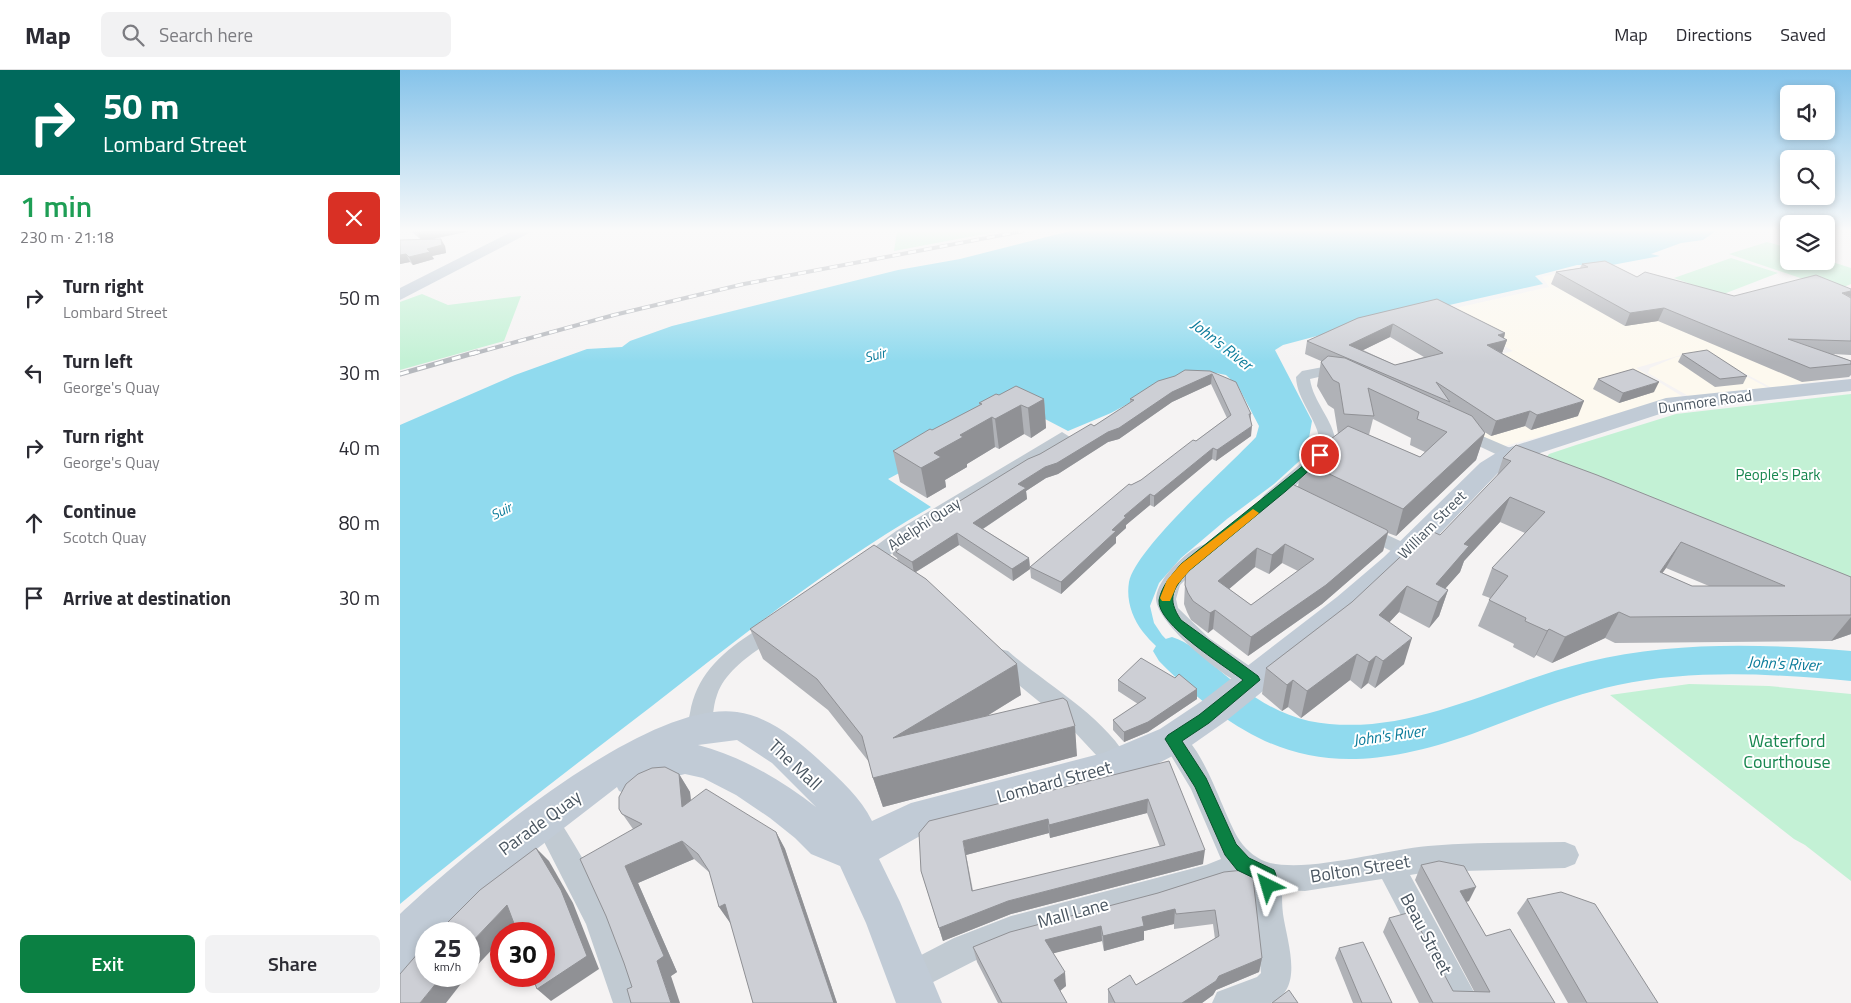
<!DOCTYPE html>
<meta charset="utf-8">
<style>
body{margin:0;font-family:"Titillium Web",sans-serif;background:#f2f2f3;color:#2b2b33;height:100vh;display:flex;flex-direction:column;font-size:19px;white-space:nowrap}
*{box-sizing:border-box;margin:0}
p{font-size:16px;color:#7c7c81}
.icon{flex:none;width:28px;height:28px;fill:none;stroke:currentColor;stroke-width:2;stroke-linecap:round;stroke-linejoin:round}
.map{position:relative;flex:1;overflow:hidden}
.drawer{display:flex;flex-direction:column;background:#fff;width:400px}
.drawer>*{flex:none}
.hud{background:#00695c;color:#fff;overflow:hidden}
.tools{position:absolute;left:1380px;top:15px;display:grid;gap:10px}
.tools a{display:grid;place-items:center;width:55px;height:55px;border-radius:8px;background:#fff;box-shadow:0 2px 8px #0003;font-size:25px}
.speed{position:absolute;left:15px;top:852px;display:flex;gap:10px;font-size:25px;font-weight:700;text-align:center}
.speed>*{display:grid;place-content:center;width:65px;height:65px;border-radius:50%;background:#fff;box-shadow:0 2px 8px #0003;line-height:1}
.speed small{font-size:12px;font-weight:400}
.speed .limit{border:8px solid #d22;background:#fff;color:#111}
.pin{position:absolute;display:grid;place-items:center;width:42px;height:42px;color:#fff;margin:-21px;border:2px solid #fff;border-radius:50%;box-shadow:0 1px 5px #0007}
.me{position:absolute;width:55px;margin:-28px;rotate:320deg;stroke-linejoin:round;filter:drop-shadow(0 0 4px #0008)}
.turn{display:flex;align-items:center;gap:18px;height:105px;padding:0 20px;font-size:22px}
.turn .icon{width:65px;height:65px;stroke-width:2.5}
.turn b{display:block;font-size:35px;line-height:42px}
.round{display:grid;place-items:center;flex:none;width:52px;height:52px;border-radius:8px;background:#f2f2f3}
.head{display:flex;align-items:center;justify-content:space-between;height:85px;padding:0 20px}
h1{font-size:30px;font-weight:600;line-height:38px;color:#1e9e55}
.action{display:flex;gap:10px;margin-top:auto;padding:10px 20px}
.action a{flex:1;height:58px;border-radius:8px;background:#0b8043;color:#fff;font-size:20px;font-weight:600;line-height:58px;text-align:center}
.action a+a{background:#f2f2f3;color:#2b2b33}
ul{padding:0;list-style:none}
li{display:flex;align-items:center;gap:15px;height:75px;padding:0 20px}
li div{flex:1}
li b{display:block;font-size:19px}
li em{font-style:normal}
header{display:flex;align-items:center;gap:30px;box-sizing:border-box;height:70px;padding:0 25px;background:#fff;border-bottom:1px solid #e1e1e2}
header strong{font-size:24px}
nav{display:flex;gap:28px;margin-inline-start:auto;font-size:18px}
.search{width:350px;height:45px;background:#f2f2f3;display:flex;align-items:center;gap:12px;box-sizing:border-box;padding:0 18px;border-radius:8px;color:#7c7c81;font-size:19px}
main{display:flex;flex:1;min-height:0}
.map>svg:first-child{display:block}
</style>
<header>
<strong>Map</strong>
<div class="search"><svg class="icon" aria-label="search" viewBox="0 0 24 24"><circle cx="10" cy="10" r="6"/><path d="M15 15l6 6"/></svg>Search here</div>
<nav><a>Map</a><a>Directions</a><a>Saved</a></nav>
</header>
<main>
<section class="drawer">
<div class="hud">
<div class="turn"><svg class="icon" aria-label="right" viewBox="0 0 24 24"><path d="M7 20v-9h11M14 6l5 5-5 5"/></svg><div><b>50 m</b>Lombard Street</div></div>
</div>
<div class="head"><div><h1>1 min</h1><p>230 m · 21:18</p></div><a class="round" style="background:#d93025;color:#fff"><svg class="icon" aria-label="close" viewBox="0 0 24 24"><path d="M6 6l12 12M18 6L6 18"/></svg></a></div>
<ul>
<li><svg class="icon" aria-label="right" viewBox="0 0 24 24"><path d="M7 20v-9h11M14 6l5 5-5 5"/></svg><div><b>Turn right</b><p>Lombard Street</p></div><em>50 m</em></li>
<li><svg class="icon" aria-label="left" viewBox="0 0 24 24"><path d="M17 20v-9H6M10 6l-5 5 5 5"/></svg><div><b>Turn left</b><p>George's Quay</p></div><em>30 m</em></li>
<li><svg class="icon" aria-label="right" viewBox="0 0 24 24"><path d="M7 20v-9h11M14 6l5 5-5 5"/></svg><div><b>Turn right</b><p>George's Quay</p></div><em>40 m</em></li>
<li><svg class="icon" aria-label="ahead" viewBox="0 0 24 24"><path d="M12 20V5M6 11l6-6 6 6"/></svg><div><b>Continue</b><p>Scotch Quay</p></div><em>80 m</em></li>
<li><svg class="icon" aria-label="arrive" viewBox="0 0 24 24"><path d="M6 21V4h12l-3 4 3 4H6"/></svg><div><b>Arrive at destination</b></div><em>30 m</em></li>
</ul>
<div class="action"><a>Exit</a><a>Share</a></div>
</section>
<div class="map">
<svg width="1451" height="933" viewBox="0 0 1451 933">
<rect width="100%" height="100%" fill="#f5f3f3"/>
<g fill="#fdf9ef">
<polygon points="1185,197 1298,253 1451,306 1372,318 1303,281 1285,284 1236,298 1285,328 1101,377 979,320 1113,281 1042,241 1149,217 1142,207"/>
<polygon points="1303,283 1370,319 1290,327 1248,303 1250,298 1276,287"/>
</g>
<g fill="#c3f1d5">
<polygon points="497,161 600,161 494,181"/>
<polygon points="1367,172 1389,178 1389,191 1426,190 1451,198 1451,214 1436,220 1329,184"/>
<polygon points="1331,188 1378,203 1321,225 1274,208"/>
<polygon points="22,224 48,235 121,226 104,271 0,300 0,232"/>
<polygon points="1451,324 1451,512 1146,388 1149,384 1176,375 1276,344"/>
<polygon points="1289,614 1369,616 1451,624 1451,811 1405,775 1394,769 1210,625"/>
</g>
<path fill="#90daee" d="M 670,161 L 1316,161 L 1303,170 L 1281,173 L 1251,184 L 1260,186 L 1212,195 L 1177,195 L 1135,206 L 1143,214 L 947,258 L 883,275 L 875,280 L 912,351 L 906,385 L 874,414 L 827,449 L 781,488 L 759,513 L 750,536 L 754,553 L 762,565 L 806,611 C 784,596 759,583 743,562 C 732,548 726,530 729,512 C 736,478 829,396 856,367 L 859,356 L 838,316 L 826,305 L 816,303 L 768,312 L 711,343 L 668,361 L 622,337 L 488,409 L 531,437 C 432,494 342,565 252,636 C 167,701 82,766 0,834 L 0,355 L 115,305 L 187,279 L 222,277 L 230,271 L 272,256 L 498,200 L 560,189 Z"/>
<g fill="none" stroke-linecap="round" stroke-linejoin="round">
<path fill="#90daee" fill-rule="evenodd" d="M 772,567 C 789,572 798,583 812,594 C 840,618 872,643 909,651 C 1006,670 1096,614 1187,592 C 1274,571 1363,574 1451,581 L 1451,611 C 1374,604 1294,599 1218,615 C 1167,626 1120,646 1072,664 C 936,712 860,693 759,591 L 753,581 L 759,571 Z"/>
<g fill="#c1cad2" fill-rule="evenodd">
<path d="M 923,297 L 944,302 L 951,307 L 944,311 L 923,306 L 910,309 C 913,332 933,349 936,373 L 926,389 L 876,433 L 864,433 L 861,429 L 864,425 L 914,382 L 920,373 C 918,349 897,331 896,307 L 902,301 Z"/>
<polygon points="1059,356 1129,386 1131,390 1129,394 1117,394 1053,364 1051,361"/>
<polygon points="662,362 670,367 668,370 510,469 471,500 464,502 457,500 454,495 457,490 496,461"/>
<polygon points="964,454 1013,477 1016,481 1013,485 1006,487 999,485 957,464 955,460 957,456"/>
<path d="M 806,474 L 813,476 L 816,480 L 780,515 L 776,529 L 778,538 L 809,568 L 861,604 L 864,610 L 861,616 C 857,618 854,619 850,618 C 828,612 755,553 756,528 C 757,517 765,506 772,498 C 781,489 793,477 806,474 Z"/>
<path d="M 376,549 L 384,552 L 387,557 L 384,562 C 360,579 327,596 317,625 C 312,638 314,653 307,666 L 299,669 L 291,666 C 286,658 288,652 290,643 C 296,607 319,585 349,565 C 358,559 366,552 376,549 Z"/>
<path d="M 600,579 L 608,581 C 646,615 708,648 730,694 L 727,702 L 718,705 L 709,702 L 697,686 L 670,657 L 592,593 L 589,587 L 592,581 Z"/>
<path d="M 773,659 C 803,669 823,746 840,771 C 847,781 858,790 870,793 C 913,802 983,780 1028,776 C 1073,772 1120,773 1165,772 L 1175,776 L 1179,785 L 1175,794 L 1165,798 L 1028,802 L 1010,805 L 1080,933 L 1047,933 L 982,809 L 905,821 L 882,820 C 882,828 882,836 883,844 C 887,872 905,919 871,933 L 812,933 L 817,922 L 857,907 L 861,903 L 854,841 L 854,813 L 842,808 C 768,838 689,852 612,875 C 576,887 544,909 509,923 L 498,919 L 494,908 L 498,897 L 554,868 L 611,846 L 806,795 L 821,789 L 791,719 L 761,669 L 764,662 Z"/>
<path d="M 152,750 L 161,753 C 198,810 224,869 245,933 L 213,933 L 186,854 L 139,762 L 143,753 Z"/>
</g>
<g fill="#c1cbd6" fill-rule="evenodd">
<polygon points="113,161 133,161 0,230 0,218"/>
<path d="M 1451,309 L 1451,321 L 1269,341 L 1119,390 L 1098,403 L 1004,501 L 959,543 L 826,651 L 786,679 L 757,694 L 706,714 L 520,766 L 479,789 L 500,832 L 542,933 L 496,933 L 466,853 L 440,796 L 411,784 L 395,768 L 370,748 L 336,725 L 303,708 L 285,704 L 273,707 L 232,726 L 219,721 L 217,717 L 125,788 L 81,827 L 44,864 L 26,864 L 26,905 L 16,917 L 0,923 L 0,844 C 65,783 246,629 337,642 C 368,646 396,669 418,689 C 437,707 461,727 472,751 L 511,733 L 703,683 L 760,659 L 802,631 L 937,527 L 984,487 L 1080,393 L 1101,380 L 1266,328 ZM 337,670 L 372,693 L 416,737 C 381,710 341,686 298,675 Z"/>
</g>
<defs>
<polyline id="rail-far1" points="72,284 214,245 344,214 623,161"/>
<polyline id="rail" points="0,304 77,282"/>
</defs>
<use href="#rail-far1" stroke="#b5b8bd" stroke-width="4"/>
<use href="#rail" stroke="#b5b8bd" stroke-width="5"/>
<use href="#rail-far1" stroke="#fff" stroke-width="2.5" stroke-dasharray="8" stroke-linecap="butt"/>
<use href="#rail" stroke="#fff" stroke-width="3" stroke-dasharray="9" stroke-linecap="butt"/>
</g>
<g fill="#b0b2b7" fill-rule="evenodd">
<polygon points="11,161 70,161 34,169 45,176 46,183 32,186 34,189 13,195 10,192 0,194 0,170 20,169"/>
<polygon points="1182,194 1237,207 1334,226 1451,219 1451,285 1433,284 1451,291 1451,305 1449,307 1402,312 1258,251 1225,256 1151,214 1156,202 1180,198"/>
<path d="M 958,248 L 1105,263 L 1104,268 L 1107,270 L 1102,283 L 1178,346 L 1131,360 L 1125,356 L 1091,366 L 1083,361 L 1085,363 L 1076,390 L 996,466 L 988,463 L 983,481 L 922,534 L 848,586 L 813,559 L 808,563 L 791,550 L 787,542 L 784,534 L 786,494 L 898,417 L 902,391 L 938,364 L 934,339 L 928,335 L 917,316 L 921,291 L 905,284 L 907,271 ZM 990,267 L 1024,287 L 995,295 L 963,280 ZM 973,349 L 1011,368 L 1010,375 L 1025,382 L 1020,387 L 969,365 ZM 882,493 L 898,501 L 851,535 L 829,519 L 855,497 L 869,504 Z"/>
<polygon points="1282,284 1347,306 1343,314 1315,317 1278,292"/>
<polygon points="810,301 851,344 851,366 816,391 812,389 754,437 750,435 726,455 726,458 716,467 716,473 661,524 631,508 630,497 731,415 741,410 796,371 827,348 811,314 772,332 719,369 708,372 658,404 646,408 626,421 627,429 583,459 629,488 630,499 613,511 559,475 516,502 621,625 587,646 677,686 483,737 473,708 469,692 428,640 363,589 350,559 498,491 497,488 493,485 490,474 640,384 694,356 730,333 730,329"/>
<polygon points="1198,309 1254,322 1219,333 1193,319"/>
<polygon points="599,325 644,329 646,358 631,368 624,364 599,379 595,377 567,394 567,397 545,410 546,417 527,428 500,412 493,381 580,335 579,333"/>
<path d="M 1103,388 L 1451,507 L 1451,564 L 1431,571 L 1215,573 L 1205,568 L 1152,593 L 1136,585 L 1134,588 L 1113,577 L 1114,574 L 1078,556 L 1090,528 L 1082,525 L 1092,498 L 1125,463 L 1100,452 L 1064,491 L 1060,502 L 1045,519 L 1048,520 L 1039,546 L 1029,558 L 999,542 L 989,552 L 1004,594 L 975,618 L 968,613 L 961,619 L 950,610 L 901,648 L 888,637 L 882,641 L 862,624 L 866,598 L 1040,465 L 1097,406 ZM 1266,498 L 1309,516 L 1292,516 L 1262,503 Z"/>
<polygon points="775,608 797,619 797,629 748,662 724,672 713,660 713,650 738,634 718,621 718,610"/>
<path d="M 769,691 L 803,794 L 611,844 L 543,871 L 521,801 ZM 747,743 L 760,777 L 573,821 L 566,785 L 649,763 L 650,768 Z"/>
<polygon points="279,704 290,722 291,730 376,762 385,779 437,933 353,933 331,854 319,837 310,803 294,789 238,813 277,902 271,906 232,917 233,759 219,739"/>
<polygon points="1021,795 1069,831 1066,832 1086,866 1155,933 1019,933 983,862 989,848 1053,921 1074,921 1015,810"/>
<polygon points="824,802 862,888 859,902 816,920 813,925 802,933 708,933 708,919 736,915 815,869 813,854 774,859 774,854 744,861 744,870 704,881 702,871 653,883 666,916 660,921 667,933 598,933 577,892 573,877 758,823"/>
<polygon points="1127,829 1258,933 1168,933 1117,843"/>
<polygon points="939,878 992,933 953,933 935,888"/>
</g>
<g fill="#909195">
<polygon points="26,161 70,161 22,171 17,163"/>
<polygon points="41,169 45,176 46,183 32,186 34,189 13,195 9,187 27,179"/>
<polygon points="6,184 10,192 0,194 0,185"/>
<polygon points="1451,221 1451,227 1442,223"/>
<polygon points="1264,238 1258,251 1225,256 1230,243"/>
<polygon points="993,254 990,267 947,288 949,275"/>
<polygon points="1105,263 1103,271 1107,270 1102,283 1087,275 1098,265"/>
<polygon points="812,304 811,314 772,332 719,369 708,372 658,404 646,408 626,421 627,429 575,464 573,453 618,414 645,397 772,322"/>
<polygon points="1259,312 1254,322 1219,333 1223,323"/>
<polygon points="644,329 646,358 631,368 628,338"/>
<polygon points="1184,331 1178,346 1131,360 1137,345"/>
<polygon points="621,335 624,364 599,379 595,349"/>
<polygon points="1130,341 1125,356 1091,366 1096,351"/>
<polygon points="592,347 595,377 567,394 567,397 545,410 546,417 527,428 521,398 534,383 560,365"/>
<polygon points="852,356 851,366 816,391 817,380"/>
<polygon points="1085,363 1076,390 996,466 1003,439"/>
<polygon points="813,378 812,389 754,437 754,426"/>
<polygon points="750,424 750,435 726,455 726,458 716,467 716,473 661,524 661,512 712,460 724,446"/>
<polygon points="1110,427 1100,452 1064,491 1060,502 1035,530 1036,514 1064,474"/>
<polygon points="988,462 983,481 922,534 848,586 851,567"/>
<polygon points="557,463 559,475 514,503 512,492"/>
<polygon points="1281,472 1266,498 1245,528 1260,502"/>
<polygon points="885,474 882,493 869,504 872,485"/>
<polygon points="857,478 855,497 816,530 818,511"/>
<polygon points="629,488 630,499 613,511 612,499"/>
<polygon points="1007,516 999,542 972,571 979,545"/>
<polygon points="1048,520 1039,546 1029,558 1038,532"/>
<polygon points="815,540 813,559 808,563 810,543"/>
<polygon points="1219,542 1205,568 1152,593 1165,567"/>
<polygon points="1451,547 1451,564 1431,571"/>
<polygon points="1149,559 1136,585 1134,588 1147,561"/>
<polygon points="1012,568 1004,594 975,618 983,591"/>
<polygon points="957,584 950,610 901,648 907,621"/>
<polygon points="976,586 968,613 961,619 969,592"/>
<polygon points="617,594 621,625 502,698 493,668"/>
<polygon points="893,610 888,637 882,641 887,615"/>
<polygon points="797,619 797,629 748,662 724,672 724,662"/>
<polygon points="675,656 677,686 483,737 473,708"/>
<polygon points="279,704 290,722 293,755 282,737"/>
<polygon points="748,729 747,743 650,768 649,755"/>
<polygon points="648,749 649,763 566,785 576,835 563,771"/>
<polygon points="376,762 385,779 437,933 434,933"/>
<polygon points="282,771 294,789 238,813 277,902 271,906 280,933 271,933 225,796"/>
<polygon points="136,778 149,791 173,833 199,899 151,931 137,919"/>
<polygon points="805,780 803,794 611,844 543,871 539,858 608,831"/>
<polygon points="1076,817 1069,831 1053,835 1060,821"/>
<polygon points="325,834 331,854 319,837"/>
<polygon points="107,835 121,849 107,864 101,864 101,870 69,904 69,875"/>
<polygon points="775,839 774,854 744,861 744,870 704,881 703,866 742,847"/>
<polygon points="701,856 702,871 647,885 645,870"/>
<polygon points="862,888 859,902 816,920 813,925 802,933 782,933 819,906"/>
<polygon points="665,902 666,916 656,924 654,910"/>
<polygon points="42,906 67,906 46,933 20,933"/>
</g>
<g fill="#cdcfd5" stroke="#909195" fill-rule="evenodd">
<polygon points="15,161 26,161 17,163"/>
<polygon points="41,169 42,175 27,179 30,182 9,187 6,184 0,185 0,170"/>
<polygon points="1205,191 1237,207 1245,202 1334,226 1416,205 1451,219 1451,221 1442,223 1451,228 1451,271 1388,269 1451,291 1451,294 1410,298 1264,238 1230,243 1156,202 1188,197 1182,194"/>
<path d="M 1037,229 L 1105,263 L 1098,265 L 1107,270 L 1087,275 L 1184,331 L 1137,345 L 1130,341 L 1096,351 L 1036,312 L 1050,332 L 907,271 L 958,248 ZM 993,254 L 1043,283 L 995,295 L 949,275 Z"/>
<polygon points="1307,280 1347,306 1320,309 1282,284"/>
<polygon points="928,286 945,288 1072,346 1085,363 1003,439 902,391 948,356 1020,387 1047,362 1017,349 1019,342 968,318 974,346 944,344 939,313 933,310 921,292"/>
<polygon points="1233,299 1259,312 1223,323 1198,309"/>
<polygon points="785,300 810,301 836,312 851,344 849,344 852,356 817,380 813,378 754,426 750,424 724,446 726,447 712,460 716,461 661,512 630,497 729,414 731,415 741,410 793,370 796,371 831,345 812,304 772,322 719,358 708,362 657,393 645,397 618,414 626,418 573,453 629,488 612,499 557,463 512,492 496,482 499,479 490,474 628,389 640,384 691,354 694,356 734,330 730,329 758,311 775,306"/>
<polygon points="616,316 644,329 628,338 621,335 595,349 592,347 560,365 563,367 534,383 541,387 521,398 493,381 530,359 532,360 582,334 579,333 596,324 599,325"/>
<path d="M 1116,375 L 1197,405 L 1451,507 L 1451,545 L 1230,547 L 1219,542 L 1165,567 L 1149,559 L 1147,561 L 1125,551 L 1126,548 L 1089,530 L 1108,506 L 1092,498 L 1145,442 L 1110,427 L 1064,474 L 1069,476 L 1036,514 L 1048,520 L 1038,532 L 1007,516 L 979,545 L 1012,568 L 983,591 L 976,586 L 969,592 L 957,584 L 907,621 L 893,610 L 887,615 L 866,598 L 952,532 L 1029,460 L 1040,465 L 1111,391 L 1103,388 ZM 1281,472 L 1385,516 L 1292,516 L 1260,502 Z"/>
<path d="M 888,412 L 987,460 L 988,462 L 926,515 L 851,567 L 815,540 L 810,543 L 793,531 L 788,523 L 785,515 L 786,494 ZM 885,474 L 914,489 L 851,535 L 818,511 L 857,478 L 872,485 Z"/>
<polygon points="474,475 526,509 617,594 493,668 663,628 667,631 675,656 473,708 462,666 417,609 350,559"/>
<polygon points="741,588 775,608 779,604 797,619 748,652 724,662 713,650 746,628 718,610"/>
<path d="M 769,691 L 805,780 L 608,831 L 539,858 L 521,801 L 519,763 L 529,751 ZM 748,729 L 765,775 L 572,821 L 563,771 L 648,749 L 649,755 Z"/>
<polygon points="265,697 279,704 282,737 306,719 376,762 434,933 353,933 325,834 319,837 309,801 298,784 282,771 225,796 264,886 257,891 271,933 231,933 227,919 232,917 224,893 206,846 180,789 242,754 222,744 219,739 219,727 226,714 238,704 252,698"/>
<polygon points="136,778 161,820 187,886 137,919 132,906 144,906 144,864 118,864 107,835 69,875 69,864 36,864 80,820"/>
<polygon points="1039,791 1064,796 1076,817 1060,821 1086,866 1110,859 1155,933 1033,933 989,848 1011,842 1053,921 1090,922 1021,795"/>
<polygon points="844,800 853,808 862,888 819,906 816,911 782,933 715,933 708,919 730,905 736,915 819,866 815,840 776,844 775,839 742,847 744,856 703,866 701,856 645,870 665,902 654,910 667,933 602,933 573,877 610,862 758,823 824,802"/>
<polygon points="1161,822 1195,834 1258,933 1187,933 1127,829"/>
<polygon points="963,872 992,933 962,933 939,878"/>
<polygon points="26,874 26,906 42,906 20,933 0,933 0,904"/>
<polygon points="889,920 898,933 872,933"/>
</g>
<linearGradient id="sky" x2="0" y2="1"><stop stop-color="#85c3ea"/><stop offset="0.55" stop-color="#fafafa"/><stop offset="1" stop-color="#fafafa" stop-opacity="0"/></linearGradient>
<rect width="1451" height="292" fill="url(#sky)"/>
<path fill="#0b8043" stroke="#07532c" d="M 920,382 L 925,385 L 924,387 L 886,421 L 790,500 C 773,518 766,528 781,550 L 858,606 L 860,610 L 809,653 L 782,671 L 806,708 L 836,774 L 849,788 L 874,800 C 878,808 877,815 874,822 L 868,825 L 862,822 L 860,811 L 837,800 L 825,785 L 795,717 L 765,669 L 768,665 L 799,645 L 843,610 C 825,596 756,554 759,530 C 762,515 772,505 781,494 Z"/>
<polygon fill="#f59e0b" points="853,439 859,443 857,445 790,500 777,515 770,531 762,531 760,528 767,510 781,494"/>
<g text-anchor="middle" stroke-width="4" stroke-linejoin="round" paint-order="stroke">
<g font-size="14" font-style="italic" fill="#0c7c9b" stroke="#fff">
<text transform="translate(475 285) rotate(-15)" y="5">Suir</text>
<text transform="translate(101 441) rotate(-26)" y="5">Suir</text>
</g>
<g font-size="15" fill="#4a5661" stroke="#fff">
<text transform="translate(1305 332) rotate(-8)" y="5">Dunmore Road</text>
<text transform="translate(524 454) rotate(-33)" y="5">Adelphi Quay</text>
<text transform="translate(1032 455) rotate(-45)" y="5">William Street</text>
</g>
<g font-size="15" fill="#17864f" stroke="#fff">
<text x="1378" y="410">People's Park</text>
</g>
<g font-size="16" font-style="italic" fill="#0c7c9b" stroke="#fff">
<text transform="translate(822 274) rotate(38)" y="6">John's River</text>
<text transform="translate(1384 593) rotate(3)" y="6">John's River</text>
<text transform="translate(989 665) rotate(-8)" y="6">John's River</text>
</g>
<g font-size="18" fill="#17864f" stroke="#fff">
<text x="1387" y="677">Waterford<tspan x="1387" dy="21">Courthouse</tspan></text>
</g>
<g font-size="18" fill="#4a5661" stroke="#fff">
<text transform="translate(395 695) rotate(43)" y="6">The Mall</text>
<text transform="translate(654 712) rotate(-15)" y="6">Lombard Street</text>
<text transform="translate(140 753) rotate(-36)" y="6">Parade Quay</text>
<text transform="translate(960 799) rotate(-9)" y="6">Bolton Street</text>
<text transform="translate(673 843) rotate(-15)" y="6">Mall Lane</text>
<text transform="translate(1026 864) rotate(62)" y="6">Beau Street</text>
</g>
</g>
</svg>
<div class="tools">
<a><svg class="icon" aria-label="sound" viewBox="0 0 24 24"><path d="M4 9h4l5-4v14l-5-4H4zM17 9q2 3 0 6"/></svg></a>
<a><svg class="icon" aria-label="search" viewBox="0 0 24 24"><circle cx="10" cy="10" r="6"/><path d="M15 15l6 6"/></svg></a>
<a><svg class="icon" aria-label="layers" viewBox="0 0 24 24"><path d="M12 4l9 5-9 5-9-5zM3 14l9 5 9-5"/></svg></a>
</div>
<div class="speed"><div>25<small>km/h</small></div><div class="limit">30</div></div>
<div class="pin" style="left:920px;top:385px;background:#d93025"><svg class="icon" aria-label="arrive" viewBox="0 0 24 24"><path d="M6 21V4h12l-3 4 3 4H6"/></svg></div>
<svg class="me" style="left:868px;top:816px" viewBox="-20 -20 40 40"><path d="M0-17L14 15 0 8-14 15z" fill="#0b8043" stroke="#fff" stroke-width="4"/></svg>
</div>
</main>
